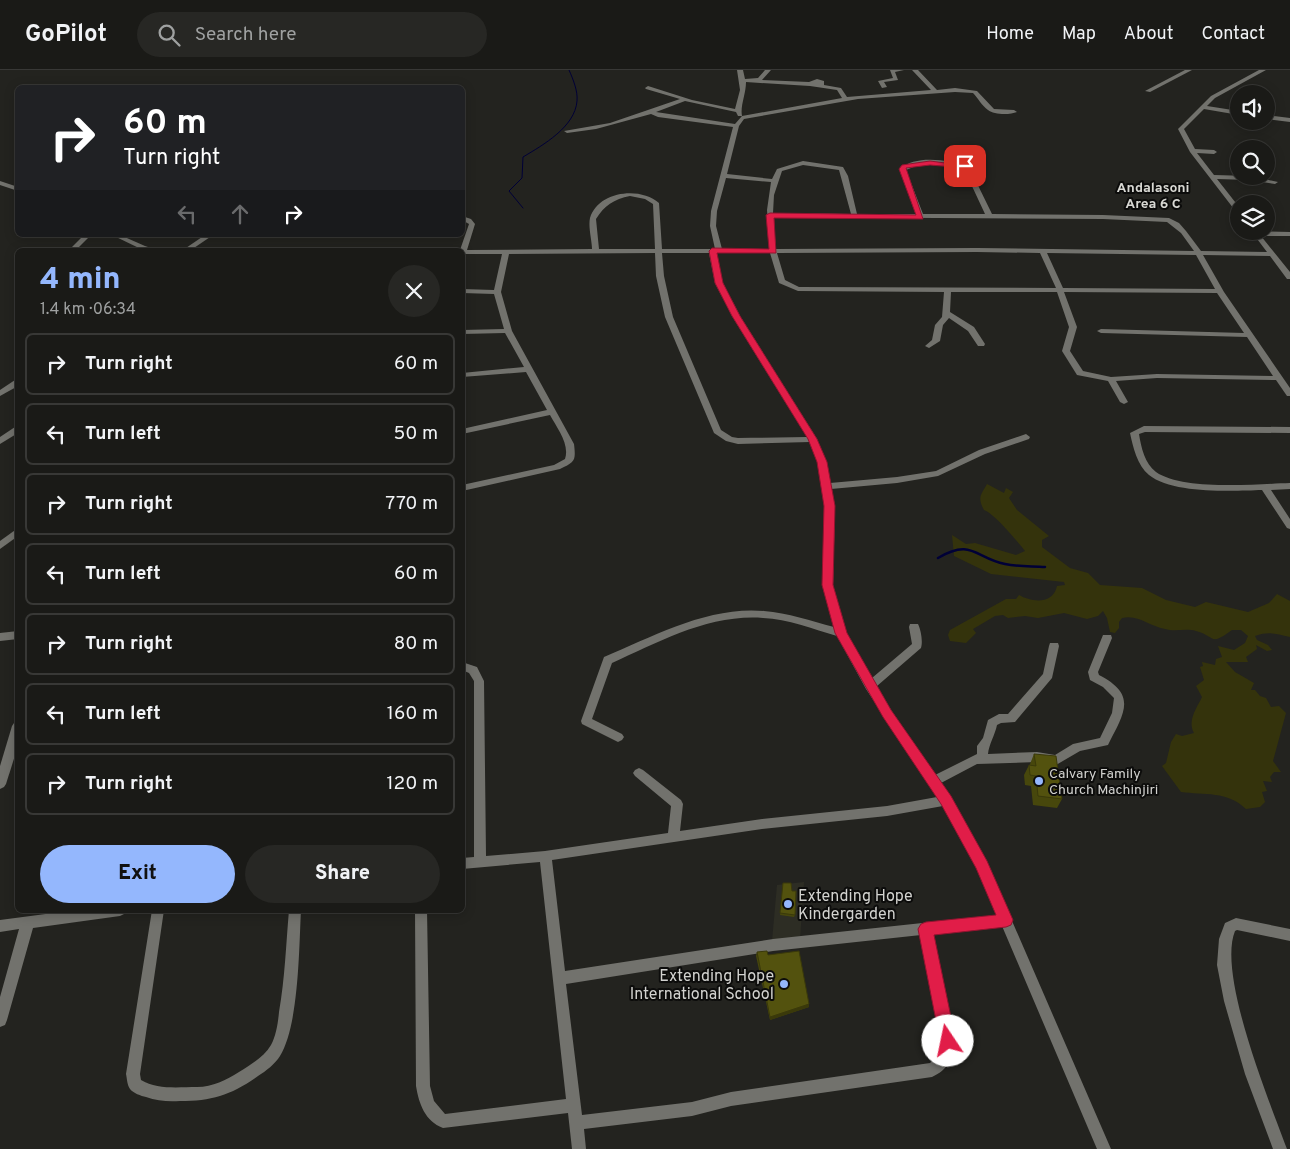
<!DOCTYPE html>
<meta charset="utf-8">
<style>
body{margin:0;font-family:Overpass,sans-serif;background:#272724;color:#f1f3f6;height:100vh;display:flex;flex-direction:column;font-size:19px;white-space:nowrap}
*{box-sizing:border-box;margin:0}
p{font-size:16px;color:#9fa1a1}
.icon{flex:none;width:28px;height:28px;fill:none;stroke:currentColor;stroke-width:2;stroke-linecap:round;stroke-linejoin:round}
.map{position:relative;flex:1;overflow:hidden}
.panel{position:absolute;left:15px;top:178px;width:450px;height:665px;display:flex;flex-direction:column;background:#1a1a17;border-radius:8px;box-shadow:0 2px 12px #0003,0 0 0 1px #383836}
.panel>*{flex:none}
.hud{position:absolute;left:15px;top:15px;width:450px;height:152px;border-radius:8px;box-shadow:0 2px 12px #0003,0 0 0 1px #383836;background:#202124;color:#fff;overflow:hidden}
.fabs{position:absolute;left:1230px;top:15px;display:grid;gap:10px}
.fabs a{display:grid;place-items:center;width:45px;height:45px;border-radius:50%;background:#1a1a17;box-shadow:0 2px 12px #0003,0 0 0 1px #383836;font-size:25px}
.pin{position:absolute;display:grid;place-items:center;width:42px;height:42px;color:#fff;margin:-21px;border-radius:10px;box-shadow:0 2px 8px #0006}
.me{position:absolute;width:55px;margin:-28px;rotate:349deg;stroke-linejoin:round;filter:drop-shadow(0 0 4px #0008)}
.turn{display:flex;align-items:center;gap:18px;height:105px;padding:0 25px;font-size:22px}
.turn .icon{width:65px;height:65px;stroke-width:2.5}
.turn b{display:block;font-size:35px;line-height:42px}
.lanes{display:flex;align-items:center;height:48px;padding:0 25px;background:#0003;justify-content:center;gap:25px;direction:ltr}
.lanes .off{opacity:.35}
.round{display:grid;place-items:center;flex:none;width:52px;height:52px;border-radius:26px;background:#272724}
.head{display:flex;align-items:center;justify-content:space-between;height:85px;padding:0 25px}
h1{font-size:30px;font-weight:800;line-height:38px;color:#94b7fd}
.button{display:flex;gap:10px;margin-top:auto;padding:10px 25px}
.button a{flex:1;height:58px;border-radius:30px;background:#94b7fd;color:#111;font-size:20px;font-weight:800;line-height:58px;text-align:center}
.button a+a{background:#272724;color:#f1f3f6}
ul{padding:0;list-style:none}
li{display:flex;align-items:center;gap:15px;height:62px;margin:0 10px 8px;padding:0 15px;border:2px solid #383836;border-radius:8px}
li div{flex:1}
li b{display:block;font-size:19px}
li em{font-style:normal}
header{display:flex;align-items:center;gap:30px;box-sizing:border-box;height:70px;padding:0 25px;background:#1a1a17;border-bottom:1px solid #383836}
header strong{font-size:24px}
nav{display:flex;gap:28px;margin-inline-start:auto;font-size:18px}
.search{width:350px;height:45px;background:#272724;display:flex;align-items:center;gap:12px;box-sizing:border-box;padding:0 18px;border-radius:28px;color:#9fa1a1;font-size:19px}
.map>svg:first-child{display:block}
</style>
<header>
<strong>GoPilot</strong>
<div class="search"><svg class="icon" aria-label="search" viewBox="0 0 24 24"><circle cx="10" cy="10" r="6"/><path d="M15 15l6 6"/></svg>Search here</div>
<nav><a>Home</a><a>Map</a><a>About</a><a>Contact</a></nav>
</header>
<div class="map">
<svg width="1290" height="1079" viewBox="0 0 1290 1079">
<rect width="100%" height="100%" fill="#23231f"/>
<polygon fill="#2d2d24" points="804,812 800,869 772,871 777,815"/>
<path fill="#34330c" d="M 987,414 L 1004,423 L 1006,418 L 1013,422 L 1009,428 L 1017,440 L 1049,466 L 1042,470 L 1042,477 L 1070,498 L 1088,503 L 1100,515 L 1142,518 L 1166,530 L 1195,537 L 1206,532 L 1248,542 L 1269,533 L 1277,524 L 1290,531 L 1290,567 C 1276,564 1269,561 1255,566 L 1257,570 L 1268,575 L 1272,580 L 1267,581 L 1256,575 L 1257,579 L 1246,587 L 1248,592 L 1226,592 L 1235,602 L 1254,613 L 1251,620 L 1255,620 L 1260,626 L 1266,628 L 1271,637 L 1279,636 L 1286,643 L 1273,691 L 1281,702 L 1274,702 L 1270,707 L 1272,712 L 1263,711 L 1267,721 L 1262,722 L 1265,732 L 1260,737 L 1246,739 C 1228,721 1204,725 1181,722 L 1162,696 L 1166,693 L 1171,672 L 1176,664 L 1182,666 L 1194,663 C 1187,650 1197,638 1202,627 L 1196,616 L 1204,610 L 1200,597 L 1203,596 L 1202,592 L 1215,595 L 1216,589 L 1222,587 L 1218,576 L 1234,580 L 1245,573 L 1248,566 L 1241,560 L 1232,560 C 1209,577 1216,566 1196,561 C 1186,558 1175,562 1165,559 C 1149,556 1138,544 1122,548 L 1119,552 L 1119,558 L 1115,563 L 1110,562 L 1107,548 L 1103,541 L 1098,546 L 1087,549 L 1064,543 L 1038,548 L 1025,546 L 1008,548 L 1003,545 L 995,546 L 973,559 L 976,563 L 966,573 L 950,571 L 948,565 L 950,560 L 1006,529 L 1016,529 L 1019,525 C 1031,532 1053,535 1057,516 L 1065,515 L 1064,512 L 991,504 L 954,486 L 952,465 L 966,474 L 975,473 L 1016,485 L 1025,481 C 1017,471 995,444 984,440 C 977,427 981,425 987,414 Z"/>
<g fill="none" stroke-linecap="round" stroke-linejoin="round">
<path stroke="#000037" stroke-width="1" d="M 523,138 L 509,121 L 522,108 L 523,87 C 543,75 575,57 577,31 C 578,21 573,9 569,0"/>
<path stroke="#000037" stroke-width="2.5" d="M 938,488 C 972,468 975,488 1005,494 C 1018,497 1032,496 1045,497"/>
<g fill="#72726d" fill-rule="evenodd">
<path d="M 737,0 L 743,0 L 745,9 L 758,8 L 765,0 L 771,0 L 762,10 L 809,12 L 817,9 L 824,11 L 824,15 L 841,18 L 847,27 L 931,20 L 912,0 L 918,0 L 937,20 L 955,18 L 977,21 L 994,39 L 1014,40 L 1017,42 C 1010,45 994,45 988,40 C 982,36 978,28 973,23 L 955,22 L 858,29 L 744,49 L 739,56 L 727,104 L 772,109 L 777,99 L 803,91 L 843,97 L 848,106 L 857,144 L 917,144 L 900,99 C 916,84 950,90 969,97 L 992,144 L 1103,145 L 1169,148 L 1179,153 L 1186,161 L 1201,181 L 1267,182 L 1251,161 L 1290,162 L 1290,166 L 1261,166 L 1290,202 L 1290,209 L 1287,209 L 1270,186 L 1203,185 L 1224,222 L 1290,318 L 1290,326 L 1287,326 L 1276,310 L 1157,308 L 1116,311 L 1128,332 L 1124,334 L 1120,332 L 1108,311 L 1077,305 L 1062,281 L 1069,257 L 1057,222 L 951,222 L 950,242 L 974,257 L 985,274 L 984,276 L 978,276 L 968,261 L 949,248 L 943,255 L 940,271 L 929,278 L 925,276 L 932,270 L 935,255 L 942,247 L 944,222 L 798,221 L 779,213 L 770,183 L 716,183 L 723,213 L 740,246 L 817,369 L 826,392 L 830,413 L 897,407 L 936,401 L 979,380 L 1026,364 L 1030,367 L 1029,369 L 985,384 L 938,406 L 897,413 L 831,419 L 835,436 L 833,515 L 846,563 L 872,608 L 912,574 L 909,557 L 910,554 L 918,554 C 921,560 923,572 921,578 L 877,616 L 891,640 L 935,705 L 977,684 L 977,676 L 983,668 L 988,650 L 999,644 L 1008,644 L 1043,604 L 1049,576 L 1050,573 L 1058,573 L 1059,576 L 1052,608 L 1015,652 L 1001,653 L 997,655 C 995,665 989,674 988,684 L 1037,682 L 1055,685 L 1073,674 L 1100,668 L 1112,643 L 1114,628 L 1103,617 L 1090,610 L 1088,602 L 1103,565 L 1111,565 L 1112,568 L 1098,602 L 1099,605 C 1138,625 1124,643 1108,675 L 1080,681 L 1056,695 L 1037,692 L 977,694 L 941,713 L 986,791 L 1111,1079 L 1097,1079 L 1002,856 L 933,864 L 955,971 C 954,987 948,1000 932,1007 L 731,1036 L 692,1046 L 584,1059 L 586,1079 L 572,1079 L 568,1043 L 443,1058 C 425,1051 419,1034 416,1016 L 415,840 L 427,840 L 430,1016 L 434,1031 L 445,1044 L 566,1029 L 540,792 L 462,799 L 462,788 L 474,787 L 474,611 L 469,603 L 462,600 L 462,592 L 477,597 L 484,611 L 486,786 L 545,781 L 668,763 L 671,736 L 635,706 L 633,703 L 635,700 L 639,698 L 643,700 L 681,730 L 683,734 L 680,761 L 762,749 L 887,736 L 937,727 L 866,619 L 837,566 C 813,559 788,549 763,548 C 709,544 659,572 612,593 L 592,649 L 622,664 L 624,667 L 622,670 L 618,672 L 582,654 L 581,651 L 604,587 C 654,566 708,536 764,541 C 788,543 811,551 834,557 L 823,515 L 825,436 L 818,392 L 810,372 L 738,374 L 726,371 L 714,363 L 665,247 L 656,206 L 655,183 L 509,184 L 501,222 L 512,261 L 574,374 C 576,391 575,392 560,399 L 462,421 L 462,415 L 554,395 L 565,389 C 570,374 557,358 550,345 L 462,364 L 462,359 L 547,340 L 526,302 L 462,307 L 462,303 L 524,297 L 505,263 L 462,264 L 462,260 L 504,259 L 494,224 L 462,223 L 462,219 L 494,220 L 502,184 L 462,184 L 462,180 L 460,180 L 469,154 L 462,150 L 462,146 L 471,149 L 475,154 L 467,180 L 592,179 C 592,171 588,157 590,148 C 598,121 640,116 659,133 L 662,179 L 715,179 L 710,156 L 711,141 L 733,57 L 658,47 L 651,44 L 596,59 L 567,63 L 564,61 L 610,53 L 680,29 L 646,19 L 645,18 L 648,16 L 692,30 L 735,39 L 740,20 ZM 746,12 L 810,16 L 837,20 L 842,28 L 742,46 L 735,54 L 656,42 L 685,31 L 736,42 L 738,46 L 742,46 C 740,36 746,24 746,12 ZM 934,94 L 953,96 L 964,99 L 985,144 L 923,144 L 906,100 L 916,96 ZM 803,95 L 839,100 L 851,144 L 773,143 L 774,125 L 782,101 ZM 726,108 L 771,112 L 767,140 L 770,179 L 722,179 L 716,156 L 717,141 ZM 630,126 L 645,129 L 653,134 L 655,179 L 599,179 L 596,149 C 604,136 614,129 630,126 ZM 773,147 L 1103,149 L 1167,152 L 1181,163 L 1194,181 L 977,178 L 776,179 ZM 977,182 L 1040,183 L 1056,218 L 799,217 L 785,210 L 777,183 ZM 662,183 L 709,183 L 715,213 L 732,246 L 807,367 L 738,368 L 732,367 L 721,360 L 673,247 L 664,206 ZM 1047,183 L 1196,185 L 1215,219 L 1063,218 ZM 1064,222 L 1217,223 L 1244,263 L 1101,259 L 1097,261 L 1101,263 L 1247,267 L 1273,306 L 1157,304 L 1111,307 L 1083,301 L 1070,281 L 1077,257 ZM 943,736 L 977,798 L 997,845 L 773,869 L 565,901 L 552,790 L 762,759 L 887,746 ZM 921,865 L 941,971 L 939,984 L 930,993 L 731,1022 L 692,1032 L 582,1045 L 566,914 L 773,881 Z"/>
<polygon points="890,0 904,0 895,2 898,10 884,12 887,17 882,18 878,11 893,8"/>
<polygon points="1185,0 1192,0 1150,22 1145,21"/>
<polygon points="1259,0 1266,0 1215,28 1207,36 1239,41 1239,45 1204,39 1184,59 1195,79 1214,80 1217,82 1214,84 1197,83 1214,105 1250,106 1278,112 1275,114 1249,110 1217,109 1239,137 1239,144 1237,143 1190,82 1178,59 1211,26"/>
<polygon points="1266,45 1290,48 1290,52 1266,49"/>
<polygon points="0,111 18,117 18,121 0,115"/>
<polygon points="84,165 91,165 76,180 69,180"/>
<polygon points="112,165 120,165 145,176 157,180 141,179"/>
<polygon points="205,165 213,165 191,180 183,180"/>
<polygon points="15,310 18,310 18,316 0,326 0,320"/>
<path d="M 1144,356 L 1290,357 L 1290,363 L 1145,362 L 1139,364 C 1141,377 1145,394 1156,402 C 1183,421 1257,414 1290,413 L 1290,419 L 1271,420 L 1290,449 L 1290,459 L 1287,458 L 1262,420 C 1233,421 1172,424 1149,405 C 1137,395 1133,377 1130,363 Z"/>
<polygon points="15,357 18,357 18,363 0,374 0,367"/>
<polygon points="18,458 18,466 0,479 0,471"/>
<polygon points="18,561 18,569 0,571 0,563"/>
<polygon points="18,652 18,676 6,714 4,717 0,719 0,696 12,656 14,653"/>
<polygon points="76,840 126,840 124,844 120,846 33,858 7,950 5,955 0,957 0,927 19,859 0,862 0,850"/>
<path d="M 152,840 L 164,840 L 140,1004 L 141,1010 C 157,1020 179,1017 197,1017 C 213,1017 226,1010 239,1002 C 250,995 264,987 271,975 C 276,966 278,953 279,942 C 285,908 286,874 289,840 L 301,840 C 299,878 299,955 280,986 C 275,994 266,1001 258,1006 C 231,1025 212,1031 180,1031 C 169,1032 157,1031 146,1027 C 141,1026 133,1023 130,1019 C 127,1015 127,1008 126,1004 Z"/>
<path d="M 1236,848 L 1290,859 L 1290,871 L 1237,860 L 1235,861 C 1217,905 1270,1033 1287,1079 L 1273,1079 L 1245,1004 L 1224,931 L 1217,895 L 1219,869 L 1225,853 Z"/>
</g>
</g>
<g fill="#47470c">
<polygon points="1034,684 1062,729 1057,738 1033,735 1031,716 1025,715 1024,705 1029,695 1030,696 1030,694"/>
<polygon points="783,813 795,845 794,847 780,845"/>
<polygon points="757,882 768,885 809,937 770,950 756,886"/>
</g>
<polygon fill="#3a390a" points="809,934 809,937 770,950 770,947"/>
<g fill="#53520e" stroke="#3a390a">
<polygon points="1034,684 1056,686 1062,729 1038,726 1036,706 1030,705 1029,695 1036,696"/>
<polygon points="783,813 791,813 792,821 796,821 795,845 780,843"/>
<polygon points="767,881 768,885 799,881 809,934 770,947 757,882"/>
</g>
<polygon fill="#e11d48" stroke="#92132f" points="930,91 968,96 965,98 930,95 906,98 923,149 774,148 776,183 717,183 723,213 740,246 817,369 827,392 835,436 833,515 847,563 891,640 951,726 987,791 1013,850 1011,855 1006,857 934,865 956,971 954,977 948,979 943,977 940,971 918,859 921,854 926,852 996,845 976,798 941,734 883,647 835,563 822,515 824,436 817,392 808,369 732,246 715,213 709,181 712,178 769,179 766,145 770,143 916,145 899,99 902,95"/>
<g fill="#94b7fd" stroke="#0c0c0b" stroke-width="2">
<circle cx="1039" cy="711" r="5"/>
<circle cx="788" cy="834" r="5"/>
<circle cx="784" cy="914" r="5"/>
</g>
<g text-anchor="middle" stroke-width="4" stroke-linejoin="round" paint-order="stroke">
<g font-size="14" font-weight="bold" fill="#d8d8d3" stroke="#0c0c0b">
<text x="1153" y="122">Andalasoni<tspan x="1153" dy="16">Area 6 C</tspan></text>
</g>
<g font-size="14" fill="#d2d2cf" stroke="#0c0c0b" text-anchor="start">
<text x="1049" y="708">Calvary Family<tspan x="1049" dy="16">Church Machinjiri</tspan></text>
</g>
<g font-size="16" fill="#d2d2cf" stroke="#0c0c0b" text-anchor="start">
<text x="798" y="831">Extending Hope<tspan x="798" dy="18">Kindergarden</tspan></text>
<text x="774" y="911" text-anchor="end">Extending Hope<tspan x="774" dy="18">International School</tspan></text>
</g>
</g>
</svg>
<div class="fabs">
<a><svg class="icon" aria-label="sound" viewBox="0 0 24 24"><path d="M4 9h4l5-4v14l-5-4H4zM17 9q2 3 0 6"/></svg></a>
<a><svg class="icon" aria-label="search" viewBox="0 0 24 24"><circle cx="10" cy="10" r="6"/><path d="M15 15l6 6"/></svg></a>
<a><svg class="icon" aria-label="layers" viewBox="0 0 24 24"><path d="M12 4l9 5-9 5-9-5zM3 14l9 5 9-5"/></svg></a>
</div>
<div class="pin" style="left:965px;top:96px;background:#d93025"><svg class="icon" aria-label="arrive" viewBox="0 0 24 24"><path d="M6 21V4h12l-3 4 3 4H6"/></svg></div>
<svg class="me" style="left:948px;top:971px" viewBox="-20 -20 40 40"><circle r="19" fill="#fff"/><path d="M0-13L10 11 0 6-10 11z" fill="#e11d48"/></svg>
<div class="hud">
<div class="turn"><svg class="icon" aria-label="right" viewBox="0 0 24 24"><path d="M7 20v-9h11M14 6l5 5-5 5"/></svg><div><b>60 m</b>Turn right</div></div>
<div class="lanes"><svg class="icon off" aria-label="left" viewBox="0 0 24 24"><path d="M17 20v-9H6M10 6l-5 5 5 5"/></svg><svg class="icon off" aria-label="ahead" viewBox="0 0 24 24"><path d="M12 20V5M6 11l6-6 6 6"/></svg><svg class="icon" aria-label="right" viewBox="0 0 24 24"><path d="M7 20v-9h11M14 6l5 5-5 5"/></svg></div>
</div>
<section class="panel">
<div class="head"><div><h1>4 min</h1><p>1.4 km · 06:34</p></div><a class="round"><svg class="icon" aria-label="close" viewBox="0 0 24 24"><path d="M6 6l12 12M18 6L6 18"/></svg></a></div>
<ul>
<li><svg class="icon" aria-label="right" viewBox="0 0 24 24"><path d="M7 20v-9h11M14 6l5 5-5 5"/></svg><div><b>Turn right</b></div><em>60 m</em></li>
<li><svg class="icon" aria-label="left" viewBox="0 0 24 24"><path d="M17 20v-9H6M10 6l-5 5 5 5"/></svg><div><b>Turn left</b></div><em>50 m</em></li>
<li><svg class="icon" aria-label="right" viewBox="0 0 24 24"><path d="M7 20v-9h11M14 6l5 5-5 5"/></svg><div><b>Turn right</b></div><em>770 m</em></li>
<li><svg class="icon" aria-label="left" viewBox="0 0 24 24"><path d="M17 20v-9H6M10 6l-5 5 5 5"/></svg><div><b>Turn left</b></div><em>60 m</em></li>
<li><svg class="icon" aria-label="right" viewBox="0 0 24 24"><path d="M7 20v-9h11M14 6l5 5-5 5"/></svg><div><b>Turn right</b></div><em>80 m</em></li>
<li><svg class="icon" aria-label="left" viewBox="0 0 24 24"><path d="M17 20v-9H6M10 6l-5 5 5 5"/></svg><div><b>Turn left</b></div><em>160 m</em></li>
<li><svg class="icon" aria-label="right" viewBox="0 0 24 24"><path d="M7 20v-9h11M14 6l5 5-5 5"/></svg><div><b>Turn right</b></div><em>120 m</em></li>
</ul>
<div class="button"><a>Exit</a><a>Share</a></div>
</section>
</div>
